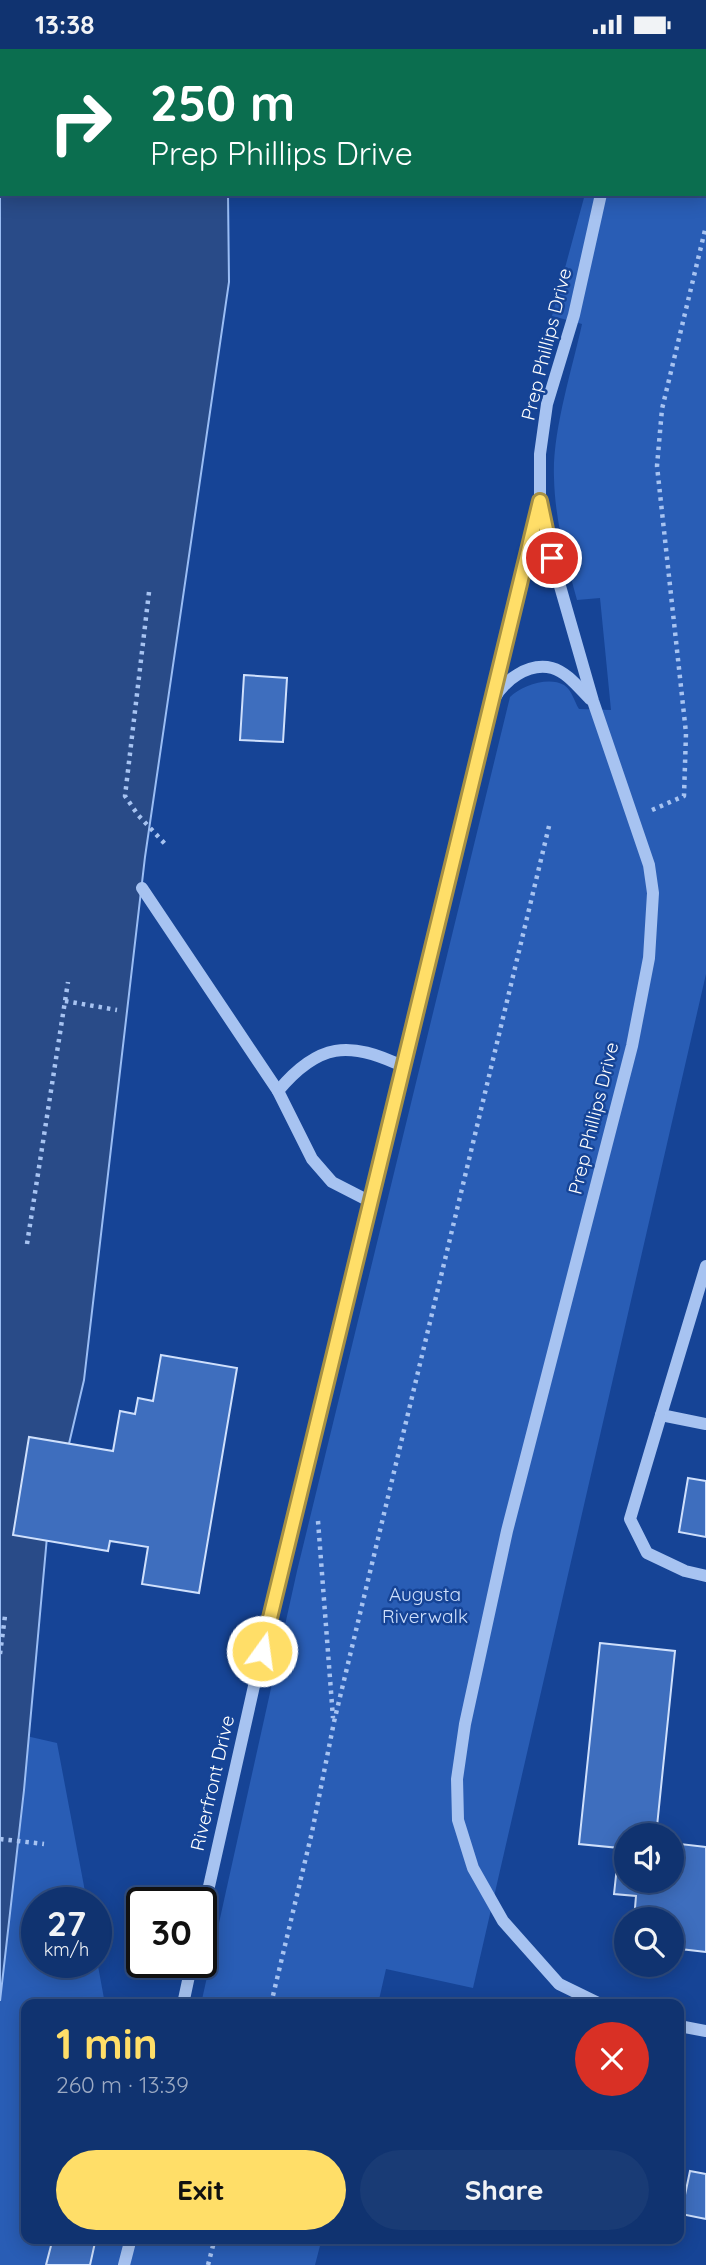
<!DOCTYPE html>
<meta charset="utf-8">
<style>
body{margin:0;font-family:Quicksand,sans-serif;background:#193b75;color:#f1f3f6;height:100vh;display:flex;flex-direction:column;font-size:26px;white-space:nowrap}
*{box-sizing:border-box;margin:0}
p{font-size:23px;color:#9caac3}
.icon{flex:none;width:38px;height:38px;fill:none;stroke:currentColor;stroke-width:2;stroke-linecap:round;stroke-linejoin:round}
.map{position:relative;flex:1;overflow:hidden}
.details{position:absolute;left:21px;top:1950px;width:663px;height:245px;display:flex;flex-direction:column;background:#103370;border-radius:14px;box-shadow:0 4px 18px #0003,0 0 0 2px #304e83}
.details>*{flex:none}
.banner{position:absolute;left:0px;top:0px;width:707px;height:147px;box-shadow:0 4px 18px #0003,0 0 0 2px #304e83;background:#0b6e4f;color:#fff;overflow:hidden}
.tools{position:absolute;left:614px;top:1774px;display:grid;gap:14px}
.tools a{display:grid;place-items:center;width:70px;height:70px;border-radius:50%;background:#103370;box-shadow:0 4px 18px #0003,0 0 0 2px #304e83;font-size:35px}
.speed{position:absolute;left:21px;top:1838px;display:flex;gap:14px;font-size:35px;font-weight:700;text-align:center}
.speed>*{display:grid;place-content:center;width:91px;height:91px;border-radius:50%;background:#103370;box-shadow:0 4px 18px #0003,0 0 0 2px #304e83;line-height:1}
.speed small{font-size:18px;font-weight:400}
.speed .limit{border:4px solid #111;border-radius:10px;background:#fff;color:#111}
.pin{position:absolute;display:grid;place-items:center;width:60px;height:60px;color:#fff;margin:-30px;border:4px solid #fff;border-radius:50%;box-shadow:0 2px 7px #0007}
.me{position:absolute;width:77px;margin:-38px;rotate:14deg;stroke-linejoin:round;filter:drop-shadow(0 0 5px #0008)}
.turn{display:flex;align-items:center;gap:24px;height:147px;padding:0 35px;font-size:32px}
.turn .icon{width:91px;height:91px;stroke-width:2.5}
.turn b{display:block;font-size:49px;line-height:60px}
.round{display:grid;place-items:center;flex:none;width:74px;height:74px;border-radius:37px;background:#193b75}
.head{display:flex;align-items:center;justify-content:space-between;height:119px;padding:0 35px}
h1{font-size:42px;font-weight:700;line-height:52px;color:#ffde68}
.button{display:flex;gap:14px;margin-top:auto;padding:14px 35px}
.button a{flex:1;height:80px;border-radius:42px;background:#ffde68;color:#111;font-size:28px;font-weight:700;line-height:80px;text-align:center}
.button a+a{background:#193b75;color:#f1f3f6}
.status{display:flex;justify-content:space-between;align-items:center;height:49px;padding:0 35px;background:#103370;direction:ltr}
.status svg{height:19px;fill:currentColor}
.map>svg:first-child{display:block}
</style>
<div class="status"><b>13:38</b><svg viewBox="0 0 49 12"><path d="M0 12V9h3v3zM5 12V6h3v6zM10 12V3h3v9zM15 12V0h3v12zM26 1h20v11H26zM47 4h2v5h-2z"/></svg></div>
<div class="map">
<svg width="706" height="2216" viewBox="0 0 706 2216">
<rect width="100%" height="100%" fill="#164496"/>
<g fill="#295db5">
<path d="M 624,0 L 706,0 L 706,925 L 473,1939 L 386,1920 L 378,1955 L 201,1955 L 297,1522 L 510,648 C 521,637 548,627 564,636 C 572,641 574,652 579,660 L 611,661 L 600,549 L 577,551 C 566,511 555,471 554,429 C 552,383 572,321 582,275 L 552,267 L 585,145 L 705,145 L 705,2 Z"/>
<polygon points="0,1681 57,1694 87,1853 37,1853 37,1913 96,1913 96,1906 105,1955 26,1955 26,2189 322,2189 315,2216 0,2216"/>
</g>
<polygon fill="#294b88" stroke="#9abdf4" stroke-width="2" points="0,0 157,0 2,2 2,145 228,145 229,233 145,808 84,1331 47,1488 24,1741 0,1952"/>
<g fill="#3e6ebe" stroke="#cfe0fc" stroke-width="2">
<polygon points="244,626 287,629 283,693 240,691"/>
<polygon points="161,1306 237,1319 199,1544 142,1535 148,1498 110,1492 108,1502 13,1486 29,1388 113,1402 120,1362 135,1365 138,1349 153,1352"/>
<polygon points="688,1429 706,1432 706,1488 679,1483"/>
<polygon points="600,1594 675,1602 656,1787 626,1787 626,1832 672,1832 672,1794 706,1798 706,1903 672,1899 672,1871 634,1871 636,1847 614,1845 619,1799 579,1795"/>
<polygon points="690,2122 706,2125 706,2170 681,2165"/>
<polygon points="53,2189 96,2189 90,2216 46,2216"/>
</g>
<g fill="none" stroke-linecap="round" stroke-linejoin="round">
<g stroke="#a7c3f1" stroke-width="4.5" stroke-dasharray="3.5 5" stroke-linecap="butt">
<polyline points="163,2 163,0"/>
<polyline points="149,543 125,747 138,766 167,797"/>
<polyline points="652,761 684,747 686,684 657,417 662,360 706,177"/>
<polyline points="65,952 117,961"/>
<polyline points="27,1195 68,933"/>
<polyline points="318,1472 333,1669"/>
<polyline points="0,1605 5,1567"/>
<polyline points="0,1790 44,1795"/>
<polyline points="271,1955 312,1783 334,1673 550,773"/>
<polyline points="208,2216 215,2189"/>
</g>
<g stroke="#a7c3f1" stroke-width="12">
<polyline points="633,2 633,0"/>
<path d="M 493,652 C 503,632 528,613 552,619 C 567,623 579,639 590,650"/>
<polyline points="142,839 278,1042"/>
<path d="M 371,1153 L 332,1133 L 312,1110 L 278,1042 C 318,994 349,991 404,1018"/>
<polyline points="706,1217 661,1366 706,1375"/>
<polyline points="661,1366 630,1470 647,1504 685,1522 706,1527"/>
<polyline points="201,1873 256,1628 538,459"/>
<polyline points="183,1955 192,1913"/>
<polyline points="600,1955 559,1935 503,1872 473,1819 458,1771 457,1730 465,1675 507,1482 632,997 649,909 653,844 649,816 593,652 545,485 540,452 540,405 547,355 574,266 601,145"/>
<polyline points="679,1977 706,1982"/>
<polyline points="124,2216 131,2189"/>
</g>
</g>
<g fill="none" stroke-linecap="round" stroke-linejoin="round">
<defs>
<polyline id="route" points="262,1602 540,452 552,509"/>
</defs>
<use href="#route" stroke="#a69044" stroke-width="18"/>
<use href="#route" stroke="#ffde68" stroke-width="12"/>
</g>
<g text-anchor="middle" stroke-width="5" stroke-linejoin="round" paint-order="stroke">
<g font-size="19" fill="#fff" stroke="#164496">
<text transform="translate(546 295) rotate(-76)" y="7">Prep Phillips Drive</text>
<text transform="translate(593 1069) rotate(-76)" y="7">Prep Phillips Drive</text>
<text transform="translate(212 1734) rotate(-77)" y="7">Riverfront Drive</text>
</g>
<g font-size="19" fill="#cfe0fc" stroke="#164496">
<text x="425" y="1552">Augusta<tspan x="425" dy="22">Riverwalk</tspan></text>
</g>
</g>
</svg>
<div class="tools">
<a><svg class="icon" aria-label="sound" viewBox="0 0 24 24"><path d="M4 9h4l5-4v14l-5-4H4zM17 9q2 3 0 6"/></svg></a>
<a><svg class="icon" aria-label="search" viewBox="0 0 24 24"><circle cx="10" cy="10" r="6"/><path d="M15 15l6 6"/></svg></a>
</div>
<div class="speed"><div>27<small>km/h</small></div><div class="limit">30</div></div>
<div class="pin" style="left:552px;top:509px;background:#d93025"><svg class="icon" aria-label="arrive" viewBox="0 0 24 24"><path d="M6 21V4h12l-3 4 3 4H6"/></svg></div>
<svg class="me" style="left:262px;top:1602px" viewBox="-20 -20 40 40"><circle r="17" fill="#ffde68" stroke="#fff" stroke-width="3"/><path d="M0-11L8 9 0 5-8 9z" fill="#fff"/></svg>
<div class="banner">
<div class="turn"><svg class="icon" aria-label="right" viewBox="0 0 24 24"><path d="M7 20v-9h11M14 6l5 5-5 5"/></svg><div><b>250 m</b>Prep Phillips Drive</div></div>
</div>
<section class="details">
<div class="head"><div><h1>1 min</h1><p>260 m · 13:39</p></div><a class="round" style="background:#d93025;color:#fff"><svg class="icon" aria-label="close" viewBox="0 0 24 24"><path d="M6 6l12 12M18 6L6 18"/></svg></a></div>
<div class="button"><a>Exit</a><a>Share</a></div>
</section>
</div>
